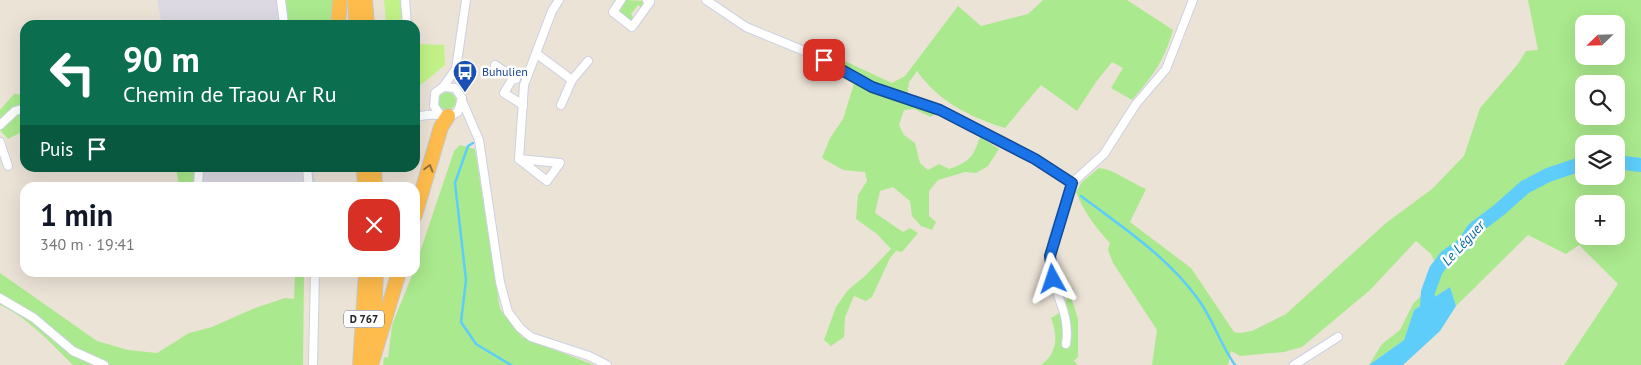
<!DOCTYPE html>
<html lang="fr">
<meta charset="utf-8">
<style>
body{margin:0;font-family:"PT Sans",sans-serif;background:#f2f2f2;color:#222;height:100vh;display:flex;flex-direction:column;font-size:19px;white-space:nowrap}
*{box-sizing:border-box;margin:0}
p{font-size:16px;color:#767676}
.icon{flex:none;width:28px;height:28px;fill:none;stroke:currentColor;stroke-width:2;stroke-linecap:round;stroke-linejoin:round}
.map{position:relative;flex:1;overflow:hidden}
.sheet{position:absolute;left:20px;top:182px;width:400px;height:95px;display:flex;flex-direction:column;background:#fff;border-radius:15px;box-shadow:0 5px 20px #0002}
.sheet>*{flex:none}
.hud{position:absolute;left:20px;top:20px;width:400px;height:152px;border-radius:15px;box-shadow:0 5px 20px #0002;background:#0b6e4f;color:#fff;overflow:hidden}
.needle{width:32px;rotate:247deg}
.tools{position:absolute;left:1575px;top:15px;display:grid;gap:10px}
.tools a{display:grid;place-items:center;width:50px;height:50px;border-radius:10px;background:#fff;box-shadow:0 5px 20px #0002;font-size:25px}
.pin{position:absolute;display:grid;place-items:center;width:42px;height:42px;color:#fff;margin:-21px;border-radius:10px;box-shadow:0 2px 8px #0006}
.me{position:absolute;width:55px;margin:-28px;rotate:355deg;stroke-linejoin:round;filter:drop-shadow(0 0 4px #0008)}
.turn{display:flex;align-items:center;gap:18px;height:105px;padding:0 20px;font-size:22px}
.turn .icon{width:65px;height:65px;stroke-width:2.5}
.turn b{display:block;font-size:35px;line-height:42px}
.then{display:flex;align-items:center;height:48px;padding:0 20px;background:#0003;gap:10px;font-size:19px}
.round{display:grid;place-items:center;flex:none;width:52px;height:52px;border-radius:15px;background:#f2f2f2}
.headline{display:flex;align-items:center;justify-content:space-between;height:85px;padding:0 20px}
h1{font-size:30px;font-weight:700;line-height:38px;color:#111827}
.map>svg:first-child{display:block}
</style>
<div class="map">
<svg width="1641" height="365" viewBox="0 0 1641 365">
<rect width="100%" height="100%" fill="#ece3d7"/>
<g fill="#dcd9e3">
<polygon points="157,0 285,0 288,25 162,25"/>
<polygon points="195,168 312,168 317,187 195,188"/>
</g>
<g fill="#aae98d" fill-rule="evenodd">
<polygon points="285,0 333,0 331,25 288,25"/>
<polygon points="625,0 644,1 642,8 638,5 631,14 634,19 629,20 619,12"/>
<path d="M 1043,0 L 1127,0 L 1173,30 C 1164,61 1153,76 1132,100 L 1111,88 L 1123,68 L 1112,62 L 1096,82 L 1077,111 L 1041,85 L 1005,128 C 970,117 939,102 917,71 L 909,82 L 906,104 L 935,114 L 931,117 L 914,109 L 904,110 L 899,125 L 904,135 L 915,143 L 920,163 L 928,170 L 939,164 L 949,169 C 969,162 973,158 980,137 L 999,149 L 988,166 L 976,173 L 965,172 L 938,180 L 929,191 L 929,216 L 936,222 L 932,230 L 921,226 L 912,216 L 910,201 L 893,187 L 880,191 L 875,213 L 903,232 L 910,228 L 918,233 L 902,252 L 896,251 L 890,258 L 872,297 L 866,301 L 854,296 L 845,317 L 844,337 L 831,346 L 824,340 L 836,307 L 848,290 L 865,276 L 891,249 L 877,234 L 856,219 L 858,195 L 867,181 L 865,172 L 843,170 L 822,158 L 830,138 L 843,119 L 854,84 L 841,77 L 836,57 L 892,83 L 905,76 L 958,6 L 981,26 L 1028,14 Z"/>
<path d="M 1528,0 L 1641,0 L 1641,365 L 1564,365 L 1618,284 L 1579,245 L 1566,254 L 1528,235 L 1456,306 L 1450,287 L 1414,310 L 1404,340 L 1369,365 L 1382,344 L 1400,330 L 1413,304 L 1441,275 L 1431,254 L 1416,241 L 1370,290 L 1302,347 L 1284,352 L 1240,356 L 1231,351 L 1228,365 L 1152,365 L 1157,330 L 1113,263 L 1108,250 L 1110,243 C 1095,227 1084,212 1076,192 L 1082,182 L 1099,168 C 1114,169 1131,183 1146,189 L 1130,222 L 1191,268 L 1234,332 L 1240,333 L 1252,331 L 1286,314 L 1386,223 L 1432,189 L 1464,156 L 1480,108 L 1518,64 L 1526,51 L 1538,50 ZM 1584,24 L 1616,24 L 1616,56 L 1584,56 ZM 1584,84 L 1616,84 L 1616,116 L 1584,116 ZM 1584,144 L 1616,144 L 1616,176 L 1584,176 ZM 1584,204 L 1616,204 L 1616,236 L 1584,236 Z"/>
<circle cx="447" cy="101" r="9"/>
<polygon points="14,94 25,95 25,130 8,139 0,130 0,110"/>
<polygon points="460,145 475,149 500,309 522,337 594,365 383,365 384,357 388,358 392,325 413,273 415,272 415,267 454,151"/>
<polygon points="176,168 195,168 195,187 179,187"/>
<path d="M 0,273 L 97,341 L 128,350 L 157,353 L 189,333 L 212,327 L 255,308 L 285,298 L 294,299 L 295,273 L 304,273 L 303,365 L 73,365 C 51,343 28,318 0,305 Z"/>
<path d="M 1070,294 L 1078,319 L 1078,357 L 1074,361 L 1078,365 L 1041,365 C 1058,353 1058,336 1051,318 L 1058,314 Z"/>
</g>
<g fill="#c2f287">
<polygon points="384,0 402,0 404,19 386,21"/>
<polygon points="417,44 444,45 445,65 422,84 415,86 415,50"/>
</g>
<polygon fill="#5ecdfa" points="1450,287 1456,306 1440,331 1403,365 1369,365 1404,340 1414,310"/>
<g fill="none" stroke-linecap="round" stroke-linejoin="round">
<g stroke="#5ecdfa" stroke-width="2.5">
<polyline points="473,143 468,146 455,183 466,280 461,322 476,344 511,365"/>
<path d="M 1081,196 C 1122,227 1167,256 1198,299 C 1213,319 1220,344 1235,365"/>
</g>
<g stroke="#5ecdfa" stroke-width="14">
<polyline points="1616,162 1641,165"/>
<polyline points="1426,319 1428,292 1436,270 1446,257 1464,244 1474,229 1499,210 1525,187 1548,175 1584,163"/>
</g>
<defs>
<g id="minor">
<polyline points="281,0 284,25"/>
<polyline points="405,0 407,25"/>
<polyline points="621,0 613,12 632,27 650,2 647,0"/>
<polyline points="706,0 746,27 807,52 872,87 940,110 1035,159 1072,183"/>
<polyline points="537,54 572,80"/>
<polyline points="495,65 516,79"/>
<polyline points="513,78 504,93 523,105"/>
<polyline points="443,87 456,69 466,0"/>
<polyline points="463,103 479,140 500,282 508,312 520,328 531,337 589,356 607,365"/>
<polyline points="561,105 572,80 588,61"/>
<path d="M 415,118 C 433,110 447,120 458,112 L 462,98 L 455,88 L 443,87 L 435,93 L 434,106 L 439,113"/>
<polyline points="0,125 15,111 25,108"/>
<polyline points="0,142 8,166"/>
<polyline points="519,159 524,85 552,11 559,0"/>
<polygon points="519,159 560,163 547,181"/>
<polyline points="307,168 309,188"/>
<polyline points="1072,183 1104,154 1136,104 1166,69 1193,0"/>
<polyline points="198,188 199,168"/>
<polyline points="0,298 34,318 73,351 104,365"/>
<path d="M 1066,344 C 1071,312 1053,294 1050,265 C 1048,241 1066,207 1072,183"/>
<polyline points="313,365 315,272"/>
<polyline points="1294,365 1338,337"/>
</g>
<g id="trunk">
<polyline points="355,0 356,25"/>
<polyline points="365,0 367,25"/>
<polyline points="338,25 340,0"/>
<polyline points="364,168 365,188"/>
<polyline points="374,168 375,188"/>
<polyline points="415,215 441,127 448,116"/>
<polyline points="373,342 376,272"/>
<polyline points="360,365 366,272"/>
<polyline points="371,365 399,272"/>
</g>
</defs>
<use href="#minor" stroke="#ccd0e3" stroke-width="10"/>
<use href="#trunk" stroke="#c7c7c7" stroke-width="16"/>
<use href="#minor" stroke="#fff" stroke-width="8"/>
<use href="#trunk" stroke="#febc4c" stroke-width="14"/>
</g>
<defs><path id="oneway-chevron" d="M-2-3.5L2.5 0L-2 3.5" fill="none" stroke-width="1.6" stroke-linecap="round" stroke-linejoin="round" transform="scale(1.25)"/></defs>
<use stroke="#92723a" href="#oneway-chevron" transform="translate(429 168) rotate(-74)"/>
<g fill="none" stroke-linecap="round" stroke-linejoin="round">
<defs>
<polyline id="route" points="824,60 872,87 940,110 1035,159 1072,183 1050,256 1053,279"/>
</defs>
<use href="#route" stroke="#114b97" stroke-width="12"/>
<use href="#route" stroke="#1a73e8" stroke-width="9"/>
</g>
<defs>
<symbol id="bus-pin" viewBox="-11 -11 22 30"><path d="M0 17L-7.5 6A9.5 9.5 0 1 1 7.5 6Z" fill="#1a4fb4" stroke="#fff"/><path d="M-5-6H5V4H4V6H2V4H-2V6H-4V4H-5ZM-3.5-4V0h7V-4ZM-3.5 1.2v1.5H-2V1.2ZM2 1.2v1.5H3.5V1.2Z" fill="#fff"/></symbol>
</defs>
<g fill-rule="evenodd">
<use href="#bus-pin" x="451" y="58" width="28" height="38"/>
</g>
<g text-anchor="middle" stroke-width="5" stroke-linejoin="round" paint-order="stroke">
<rect fill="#fff" stroke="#686868" stroke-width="1" x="344" y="310.5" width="40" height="17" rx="4"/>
<g font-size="11" font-weight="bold" fill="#272727">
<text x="364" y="323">D 767</text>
</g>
<g font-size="12" fill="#164399" stroke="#fff" text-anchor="start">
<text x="482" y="76">Buhulien</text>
</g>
<g font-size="14" font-style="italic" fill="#0067a2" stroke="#fff">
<text transform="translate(1463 243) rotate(-47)" y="5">Le Léguer</text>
</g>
</g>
</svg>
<div class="tools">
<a><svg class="needle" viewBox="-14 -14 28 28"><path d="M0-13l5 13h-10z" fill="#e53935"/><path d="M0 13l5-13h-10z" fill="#767676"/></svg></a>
<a><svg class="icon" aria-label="search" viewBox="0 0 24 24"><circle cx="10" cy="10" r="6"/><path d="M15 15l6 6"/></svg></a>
<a><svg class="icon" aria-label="layers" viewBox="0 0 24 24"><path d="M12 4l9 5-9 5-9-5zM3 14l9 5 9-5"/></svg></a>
<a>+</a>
</div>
<div class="pin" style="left:824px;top:60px;background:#d93025"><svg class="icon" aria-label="arrive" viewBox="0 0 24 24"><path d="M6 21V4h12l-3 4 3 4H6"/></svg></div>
<svg class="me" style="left:1053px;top:279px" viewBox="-20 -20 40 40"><path d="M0-17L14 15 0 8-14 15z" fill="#1a73e8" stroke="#fff" stroke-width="4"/></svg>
<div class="hud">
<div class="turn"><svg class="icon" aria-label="left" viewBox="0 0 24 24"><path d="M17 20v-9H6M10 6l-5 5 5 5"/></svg><div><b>90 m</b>Chemin de Traou Ar Ru</div></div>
<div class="then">Puis<svg class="icon" aria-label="arrive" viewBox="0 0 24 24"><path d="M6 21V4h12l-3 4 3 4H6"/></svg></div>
</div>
<section class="sheet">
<div class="headline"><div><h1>1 min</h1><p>340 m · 19:41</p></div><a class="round" style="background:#d93025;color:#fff"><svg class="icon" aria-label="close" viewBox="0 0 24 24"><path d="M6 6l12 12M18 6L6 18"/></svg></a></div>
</section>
</div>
